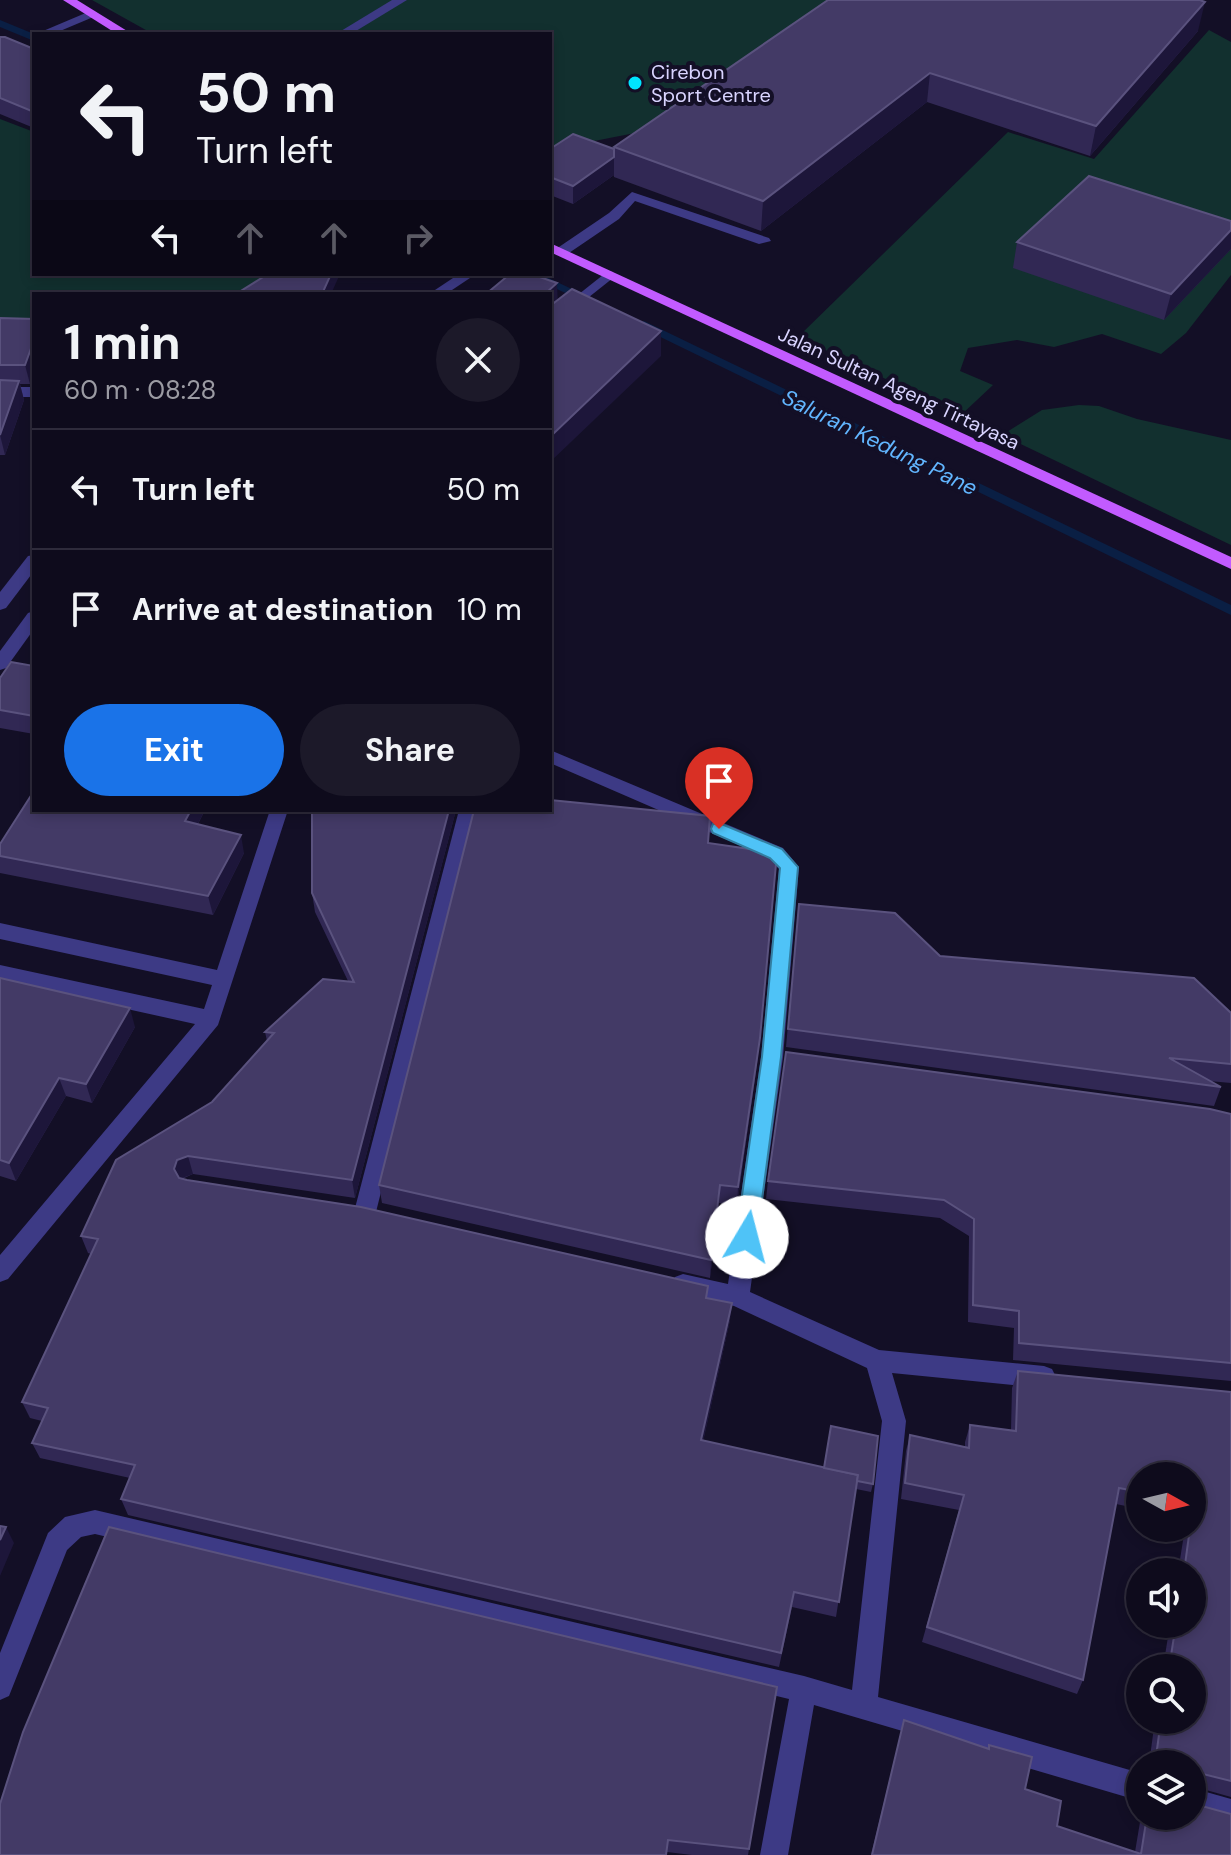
<!DOCTYPE html>
<meta charset="utf-8">
<style>
body{margin:0;font-family:"DM Sans",sans-serif;background:#1c1929;color:#f1f3f6;height:100vh;display:flex;flex-direction:column;font-size:30px;white-space:nowrap}
*{box-sizing:border-box;margin:0}
p{font-size:26px;color:#9b9ba3}
.icon{flex:none;width:44px;height:44px;fill:none;stroke:currentColor;stroke-width:2;stroke-linecap:round;stroke-linejoin:round}
.map{position:relative;flex:1;overflow:hidden}
.drawer{position:absolute;left:32px;top:292px;width:520px;height:520px;display:flex;flex-direction:column;background:#0e0b1c;border-radius:0px;box-shadow:0 4px 12px #0003,0 0 0 2px #2e2b3b}
.drawer>*{flex:none}
.top-card{position:absolute;left:32px;top:32px;width:520px;height:244px;border-radius:0px;box-shadow:0 4px 12px #0003,0 0 0 2px #2e2b3b;background:#0e0b1c;color:#f1f3f6;overflow:hidden}
.needle{width:52px;rotate:98deg}
.fabs{position:absolute;left:1126px;top:1462px;display:grid;gap:16px}
.fabs a{display:grid;place-items:center;width:80px;height:80px;border-radius:50%;background:#0e0b1c;box-shadow:0 4px 12px #0003,0 0 0 2px #2e2b3b;font-size:40px}
.pin{position:absolute;display:grid;place-items:center;width:68px;height:68px;color:#fff;margin:-82px -34px;border-radius:50% 50% 50% 0;rotate:-45deg;box-shadow:0 0 8px #0007}
.pin .icon{rotate:45deg}
.me{position:absolute;width:88px;margin:-44px;rotate:8deg;stroke-linejoin:round;filter:drop-shadow(0 0 6px #0008)}
.turn{display:flex;align-items:center;gap:28px;height:168px;padding:0 32px;font-size:36px}
.turn .icon{width:104px;height:104px;stroke-width:2.5}
.turn b{display:block;font-size:56px;line-height:68px}
.lanes{display:flex;align-items:center;height:76px;padding:0 32px;background:#0003;justify-content:center;gap:40px;direction:ltr}
.lanes .off{opacity:.35}
.round{display:grid;place-items:center;flex:none;width:84px;height:84px;border-radius:42px;background:#1c1929}
.head{display:flex;align-items:center;justify-content:space-between;height:136px;padding:0 32px}
h1{font-size:48px;font-weight:700;line-height:60px}
.cta{display:flex;gap:16px;margin-top:auto;padding:16px 32px}
.cta a{flex:1;height:92px;border-radius:48px;background:#1a73e8;color:#fff;font-size:32px;font-weight:700;line-height:92px;text-align:center}
.cta a+a{background:#1c1929;color:#f1f3f6}
ul{padding:0;list-style:none}
li{display:flex;align-items:center;gap:24px;height:120px;padding:0 32px;border-top:2px solid #2e2b3b}
li div{flex:1}
li b{display:block;font-size:30px}
li em{font-style:normal}
.map>svg:first-child{display:block}
</style>
<div class="map">
<svg width="1231" height="1855" viewBox="0 0 1231 1855">
<rect width="100%" height="100%" fill="#130f26"/>
<g fill="#12302f">
<polygon points="92,0 853,0 640,132 579,144 550,161 550,34 153,34"/>
<polygon points="1209,30 1231,42 1231,275 1186,333 1161,354 1102,334 1054,347 1017,340 968,348 960,371 993,385 961,415 798,337 1008,132 1094,159"/>
<polygon points="0,119 34,132 34,274 289,274 257,294 34,294 34,322 0,321"/>
<polygon points="1079,405 1099,406 1137,419 1231,440 1231,545 1002,435 1042,410"/>
</g>
<g fill="none" stroke-linecap="round" stroke-linejoin="round">
<g fill="#0a1f44" fill-rule="evenodd">
<polygon points="0,20 34,34 34,41 0,27"/>
<polygon points="524,274 540,274 593,299 583,301"/>
<polygon points="644,321 1231,605 1231,615 640,327 638,325"/>
</g>
<g fill="#3d3a85" fill-rule="evenodd">
<polygon points="392,0 407,0 351,34 336,34"/>
<polygon points="632,192 769,238 771,241 759,244 635,201 619,219 566,255 556,255 556,249 609,213"/>
<polygon points="608,271 613,272 613,278 550,328 550,317"/>
</g>
<g fill="#3d3a85" fill-rule="evenodd">
<polygon points="88,12 98,15 53,34 36,34"/>
<polygon points="459,274 476,274 446,294 429,294"/>
<rect x="0" y="387" width="34" height="10"/>
<polygon points="34,555 34,571 6,608 0,610 0,592 28,556"/>
<polygon points="34,611 34,629 6,668 0,670 0,651 28,613"/>
<polygon points="550,750 783,848 799,867 783,1057 750,1292 879,1350 1044,1366 1052,1369 1056,1377 1052,1385 1044,1388 892,1373 906,1421 878,1697 1140,1773 1140,1801 814,1705 788,1855 760,1855 789,1699 95,1534 81,1537 67,1550 9,1696 0,1700 0,1653 48,1533 65,1517 95,1510 804,1676 852,1690 882,1421 867,1368 734,1306 675,1291 671,1284 675,1277 683,1274 728,1284 761,1057 779,869 769,858 550,763"/>
<polygon points="270,810 288,810 218,1025 8,1279 0,1282 0,1255 195,1024 0,981 0,965 204,1009 212,985 0,939 0,923 217,970"/>
<polygon points="459,810 477,810 376,1212 373,1219 365,1222 357,1219 354,1212"/>
<polygon points="1192,1788 1231,1799 1231,1827 1192,1816"/>
</g>
<g fill="#c25bff" fill-rule="evenodd">
<polygon points="63,0 77,0 132,34 117,34"/>
<polygon points="550,243 1231,557 1231,569 550,252"/>
</g>
</g>
<g fill="#312854">
<polygon points="828,0 1198,31 1090,156 927,102 761,231 614,177 614,175 573,204 550,195 550,149 614,149 614,147"/>
<polygon points="0,37 34,49 34,128 0,114"/>
<polygon points="1017,242 1231,249 1164,320 1013,268"/>
<polygon points="0,318 34,319 34,372 30,384 20,384 24,400 5,455 0,455"/>
<polygon points="34,666 34,734 0,728 0,678"/>
<polygon points="34,810 205,810 198,824 244,853 213,915 0,873 0,844"/>
<polygon points="456,810 355,1198 193,1174 182,1179 707,1298 730,1320 703,1441 873,1484 871,1492 856,1489 836,1617 792,1607 779,1667 128,1515 121,1499 130,1478 40,1458 32,1443 42,1421 30,1418 22,1402 91,1254 88,1253 81,1236 212,1102 267,1041 265,1032 348,981 315,912 312,893"/>
<polygon points="708,843 758,1057 737,1205 719,1203 710,1278 382,1203 379,1185"/>
<polygon points="799,904 940,956 1231,1013 1231,1083 1209,1081 1221,1087 1214,1106 786,1047"/>
<polygon points="0,978 135,1027 92,1103 66,1096 16,1181 0,1176"/>
<polygon points="1231,1114 1231,1381 1013,1360 1014,1328 968,1322 969,1236 940,1218 766,1199 768,1181"/>
<polygon points="1018,1371 1231,1392 1231,1797 1199,1788 1198,1805 1231,1855 871,1855 904,1720 988,1749 989,1745 1057,1826 1135,1852 1141,1816 1192,1816 1192,1764 1149,1764 1155,1720 1192,1720 1192,1668 1163,1668 1170,1624 1192,1624 1192,1572 1178,1572 1185,1528 1192,1528 1192,1476 1140,1476 1140,1509 1116,1504 1083,1680 1077,1694 922,1642 959,1510 901,1499 906,1451 910,1435 965,1447 965,1442 970,1425 1011,1430 1012,1388"/>
<polygon points="777,1687 748,1855 692,1855 667,1852 0,1855"/>
</g>
<g fill="#1d163a">
<polygon points="1205,2 1198,31 1090,156 1096,126"/>
<polygon points="930,73 927,102 761,231 763,201"/>
<polygon points="614,157 614,175 573,204 573,186"/>
<polygon points="1231,230 1231,249 1164,320 1171,294"/>
<polygon points="331,274 340,274 331,294 322,294"/>
<polygon points="557,283 558,307 550,314 550,294 546,294 546,293"/>
<polygon points="661,331 661,356 550,462 550,437"/>
<polygon points="34,340 34,372 30,384 25,365"/>
<polygon points="19,381 24,400 5,455 0,435"/>
<polygon points="191,810 205,810 190,839 185,821"/>
<polygon points="449,810 456,810 355,1198 352,1180"/>
<polygon points="241,835 244,853 213,915 208,896"/>
<polygon points="777,853 758,1057 737,1205 738,1187"/>
<polygon points="130,1008 135,1027 92,1103 86,1084"/>
<polygon points="59,1078 66,1096 16,1181 9,1163"/>
<polygon points="188,1156 193,1174 182,1178 179,1187 174,1169 177,1160"/>
<polygon points="720,1185 719,1203 710,1278 711,1260"/>
<polygon points="732,1303 730,1320 700,1456 701,1440"/>
<polygon points="6,1527 14,1543 0,1576 0,1540"/>
</g>
<g fill="#433a66" stroke="#5a527e" stroke-width="2">
<polygon points="828,0 1200,0 1205,2 1096,126 930,73 763,201 614,147"/>
<polygon points="0,37 5,37 34,49 34,112 0,98"/>
<polygon points="573,134 614,149 614,157 573,186 550,177 550,149"/>
<polygon points="1089,176 1231,221 1231,230 1171,294 1017,242"/>
<polygon points="268,274 331,274 322,294 236,294"/>
<polygon points="510,274 531,274 557,283 546,293 547,294 486,294"/>
<polygon points="572,289 661,331 550,437 550,306"/>
<polygon points="0,318 34,319 34,340 25,365 0,365"/>
<polygon points="0,380 19,381 0,435"/>
<polygon points="11,662 34,666 34,716 0,710 0,678"/>
<polygon points="34,791 34,810 191,810 185,821 241,835 208,896 0,856 0,844"/>
<polygon points="550,800 710,816 708,843 777,853 760,1038 738,1187 720,1185 711,1260 379,1185 474,810 550,810"/>
<polygon points="312,810 449,810 352,1180 188,1156 177,1160 174,1169 179,1178 187,1180 361,1207 708,1286 706,1298 732,1303 701,1440 858,1475 839,1602 794,1592 781,1653 121,1499 135,1465 32,1443 48,1408 22,1402 98,1239 81,1236 116,1160 212,1102 274,1033 265,1032 323,979 354,982 312,893"/>
<polygon points="799,904 895,913 940,956 1194,978 1231,1013 1231,1064 1169,1058 1221,1087 788,1029"/>
<polygon points="0,978 130,1008 86,1084 59,1078 9,1163 0,1160"/>
<polygon points="786,1052 1210,1109 1231,1114 1231,1363 1019,1343 1019,1311 973,1305 974,1219 944,1200 768,1181"/>
<polygon points="1018,1371 1231,1392 1231,1781 1199,1773 1198,1805 1231,1814 1231,1855 872,1855 904,1720 989,1749 989,1745 1032,1757 1025,1789 1061,1801 1057,1826 1141,1854 1147,1816 1192,1816 1192,1764 1155,1764 1161,1720 1192,1720 1192,1668 1169,1668 1176,1624 1192,1624 1192,1572 1184,1572 1190,1528 1192,1528 1195,1501 1192,1500 1192,1476 1140,1476 1140,1492 1119,1488 1083,1680 927,1627 964,1495 905,1483 910,1435 969,1448 970,1425 1016,1431"/>
<polygon points="831,1426 878,1436 873,1484 857,1481 858,1475 824,1468"/>
<polygon points="0,1526 6,1527 0,1540"/>
<polygon points="109,1527 777,1687 749,1849 668,1840 666,1855 0,1855 0,1804 23,1732"/>
</g>
<polygon fill="#4fc3f7" stroke="#337fa1" stroke-width="2" points="719,823 782,849 798,867 781,1057 757,1237 754,1243 747,1246 739,1243 736,1237 762,1057 780,868 770,858 713,833 711,829 713,824"/>
<circle fill="#00e5ff" stroke="#130f26" stroke-width="3" cx="635" cy="83" r="8"/>
<g text-anchor="middle" stroke-width="8" stroke-linejoin="round" paint-order="stroke">
<g font-size="20" fill="#d9d4ff" stroke="#130f26" text-anchor="start">
<text x="651" y="79">Cirebon<tspan x="651" dy="23">Sport Centre</tspan></text>
</g>
<g font-size="20" fill="#d9d4ff" stroke="#130f26">
<text transform="translate(899 388) rotate(25)" y="7">Jalan Sultan Ageng Tirtayasa</text>
</g>
<g font-size="22" font-style="italic" fill="#62b6ff" stroke="#130f26">
<text transform="translate(880 442) rotate(26)" y="8">Saluran Kedung Pane</text>
</g>
</g>
</svg>
<div class="fabs">
<a><svg class="needle" viewBox="-14 -14 28 28"><path d="M0-13l5 13h-10z" fill="#e53935"/><path d="M0 13l5-13h-10z" fill="#9b9ba3"/></svg></a>
<a><svg class="icon" aria-label="sound" viewBox="0 0 24 24"><path d="M4 9h4l5-4v14l-5-4H4zM17 9q2 3 0 6"/></svg></a>
<a><svg class="icon" aria-label="search" viewBox="0 0 24 24"><circle cx="10" cy="10" r="6"/><path d="M15 15l6 6"/></svg></a>
<a><svg class="icon" aria-label="layers" viewBox="0 0 24 24"><path d="M12 4l9 5-9 5-9-5zM3 14l9 5 9-5"/></svg></a>
</div>
<div class="pin" style="left:719px;top:829px;background:#d93025"><svg class="icon" aria-label="arrive" viewBox="0 0 24 24"><path d="M6 21V4h12l-3 4 3 4H6"/></svg></div>
<svg class="me" style="left:747px;top:1237px" viewBox="-20 -20 40 40"><circle r="19" fill="#fff"/><path d="M0-13L10 11 0 6-10 11z" fill="#4fc3f7"/></svg>
<div class="top-card">
<div class="turn"><svg class="icon" aria-label="left" viewBox="0 0 24 24"><path d="M17 20v-9H6M10 6l-5 5 5 5"/></svg><div><b>50 m</b>Turn left</div></div>
<div class="lanes"><svg class="icon" aria-label="left" viewBox="0 0 24 24"><path d="M17 20v-9H6M10 6l-5 5 5 5"/></svg><svg class="icon off" aria-label="ahead" viewBox="0 0 24 24"><path d="M12 20V5M6 11l6-6 6 6"/></svg><svg class="icon off" aria-label="ahead" viewBox="0 0 24 24"><path d="M12 20V5M6 11l6-6 6 6"/></svg><svg class="icon off" aria-label="right" viewBox="0 0 24 24"><path d="M7 20v-9h11M14 6l5 5-5 5"/></svg></div>
</div>
<section class="drawer">
<div class="head"><div><h1>1 min</h1><p>60 m · 08:28</p></div><a class="round"><svg class="icon" aria-label="close" viewBox="0 0 24 24"><path d="M6 6l12 12M18 6L6 18"/></svg></a></div>
<ul>
<li><svg class="icon" aria-label="left" viewBox="0 0 24 24"><path d="M17 20v-9H6M10 6l-5 5 5 5"/></svg><div><b>Turn left</b></div><em>50 m</em></li>
<li><svg class="icon" aria-label="arrive" viewBox="0 0 24 24"><path d="M6 21V4h12l-3 4 3 4H6"/></svg><div><b>Arrive at destination</b></div><em>10 m</em></li>
</ul>
<div class="cta"><a>Exit</a><a>Share</a></div>
</section>
</div>
